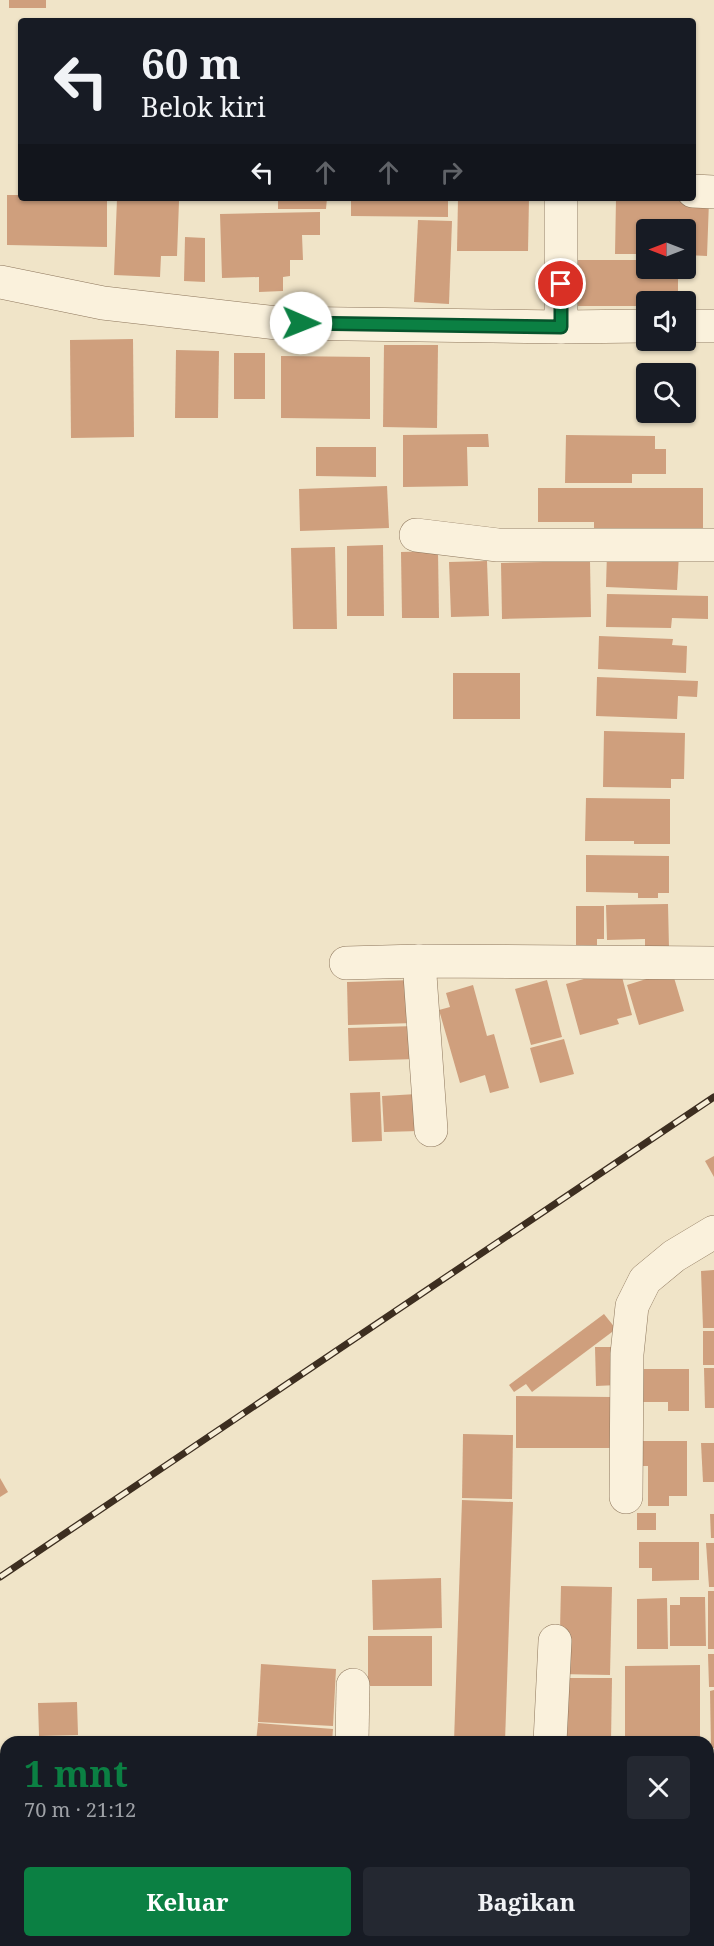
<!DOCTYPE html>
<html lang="id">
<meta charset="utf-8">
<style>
body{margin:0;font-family:"Noto Serif",serif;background:#242831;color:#f1f3f6;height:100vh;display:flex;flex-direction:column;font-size:22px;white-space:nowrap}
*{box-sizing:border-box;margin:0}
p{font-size:20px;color:#9ea1a6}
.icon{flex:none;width:33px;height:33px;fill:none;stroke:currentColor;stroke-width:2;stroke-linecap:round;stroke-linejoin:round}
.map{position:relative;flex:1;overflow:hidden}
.panel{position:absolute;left:0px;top:1736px;width:714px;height:212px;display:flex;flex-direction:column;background:#171b24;border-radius:18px 18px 0 0;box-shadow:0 2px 4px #0004}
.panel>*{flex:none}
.banner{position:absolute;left:18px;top:18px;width:678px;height:183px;border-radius:6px;box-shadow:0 2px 4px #0004;background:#171b24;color:#f1f3f6;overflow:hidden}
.needle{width:39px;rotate:270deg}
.buttons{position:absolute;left:636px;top:219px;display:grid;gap:12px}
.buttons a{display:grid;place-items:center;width:60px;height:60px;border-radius:6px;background:#171b24;box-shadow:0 2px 4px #0004;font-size:30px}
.pin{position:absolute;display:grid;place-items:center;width:51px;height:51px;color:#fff;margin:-26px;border:3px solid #fff;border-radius:50%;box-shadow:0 2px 6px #0007}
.me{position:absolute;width:66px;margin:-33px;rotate:91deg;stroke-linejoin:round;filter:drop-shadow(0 0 4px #0008)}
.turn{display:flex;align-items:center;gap:21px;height:126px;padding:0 24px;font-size:27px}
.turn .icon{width:78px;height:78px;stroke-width:2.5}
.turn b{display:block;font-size:42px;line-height:51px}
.lanes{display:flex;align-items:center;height:57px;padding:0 24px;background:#0003;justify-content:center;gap:30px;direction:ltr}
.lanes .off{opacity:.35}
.round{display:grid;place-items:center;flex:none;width:63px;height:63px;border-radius:6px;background:#242831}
.summary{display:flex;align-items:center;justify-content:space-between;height:102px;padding:0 24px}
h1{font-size:36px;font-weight:700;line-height:45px;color:#0b8043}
.primary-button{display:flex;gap:12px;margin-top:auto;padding:12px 24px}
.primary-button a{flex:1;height:69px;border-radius:6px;background:#0b8043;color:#fff;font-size:24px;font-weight:700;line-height:69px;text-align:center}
.primary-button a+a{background:#242831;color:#f1f3f6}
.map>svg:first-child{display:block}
</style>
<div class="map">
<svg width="714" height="1946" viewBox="0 0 714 1946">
<rect width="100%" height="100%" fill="#f0e4c8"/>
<g fill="#cf9f7d">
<rect x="9" y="0" width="37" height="8"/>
<polygon points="7,195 21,195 21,198 107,198 107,247 7,245"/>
<polygon points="278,198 327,198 326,209 278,209"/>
<polygon points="351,198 448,198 448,217 351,216"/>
<polygon points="458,198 529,198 528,251 457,251"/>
<polygon points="117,199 179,201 177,256 161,256 160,277 114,275"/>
<polygon points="616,199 709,201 707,256 686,255 686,230 646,230 646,254 615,254"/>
<polygon points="320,212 320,235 302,235 303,260 290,260 290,276 283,277 283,291 259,292 259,277 222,278 220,214"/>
<polygon points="418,220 452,221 449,304 414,302"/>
<polygon points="185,237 205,238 205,282 184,281"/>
<polygon points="576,260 646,260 646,268 661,268 661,277 678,277 678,302 646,302 646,306 576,306"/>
<polygon points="133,339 134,437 71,438 70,340"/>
<polygon points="384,345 438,345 437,428 383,427"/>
<polygon points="176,350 219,351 218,418 175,418"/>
<rect x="234" y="353" width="31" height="46"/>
<polygon points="281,356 370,357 370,419 281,418"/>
<polygon points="488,434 489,447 467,447 468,486 403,487 403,435"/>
<polygon points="566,435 655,436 655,449 666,449 666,474 632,474 632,483 565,483"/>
<polygon points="316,447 376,447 376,477 316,476"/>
<polygon points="387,486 389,528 300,531 299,489"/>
<polygon points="538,488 703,488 703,531 594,531 594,522 538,522"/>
<polygon points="383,545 384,616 347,616 347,546"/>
<polygon points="335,547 337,629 293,629 291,548"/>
<polygon points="438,551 439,618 402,618 401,552"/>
<polygon points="607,552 679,554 677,590 606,587"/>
<polygon points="487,561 489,616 451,617 449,562"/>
<polygon points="590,561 591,617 502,619 501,563"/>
<polygon points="607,594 708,596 708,619 672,618 671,628 606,627"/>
<polygon points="599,636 673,639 672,645 687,646 686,673 598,669"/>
<rect x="453" y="673" width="67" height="46"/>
<polygon points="597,677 698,681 697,697 678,696 677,719 596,716"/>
<polygon points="604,731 685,733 684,779 671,779 671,788 603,787"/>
<polygon points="586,798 670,799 670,844 634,844 634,841 585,841"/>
<polygon points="586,855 669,856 669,893 658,893 658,898 638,898 638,893 586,892"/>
<polygon points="668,904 669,948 645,948 645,939 607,940 606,905"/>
<polygon points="576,906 604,906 604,939 597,939 597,959 576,959"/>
<polygon points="672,971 684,1011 639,1025 627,985"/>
<polygon points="605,973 621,973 632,1015 617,1019 619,1024 580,1035 566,984"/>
<polygon points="413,980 414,1023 348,1025 347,982"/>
<polygon points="547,980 562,1037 531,1045 515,989"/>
<polygon points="473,985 487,1036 494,1034 509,1088 490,1093 485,1075 460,1083 439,1010 450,1007 446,993"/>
<polygon points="415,1026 416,1059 349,1061 348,1028"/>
<polygon points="564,1039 574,1074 540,1083 530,1048"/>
<polygon points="380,1092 382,1141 352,1142 350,1093"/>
<polygon points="417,1094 419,1131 384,1132 382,1096"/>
<polygon points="714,1156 714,1177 705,1161"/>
<polygon points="714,1270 714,1328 703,1328 701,1271"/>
<polygon points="604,1314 616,1329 532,1392 526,1384 514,1392 509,1385"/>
<rect x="703" y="1331" width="11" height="34"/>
<polygon points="595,1347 617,1347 618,1385 596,1386"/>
<polygon points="704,1368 714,1368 714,1408 705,1408"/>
<polygon points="639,1369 689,1369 689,1411 668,1411 668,1402 639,1402"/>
<polygon points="516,1396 611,1397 611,1448 516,1448"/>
<polygon points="463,1434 513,1435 512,1499 462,1498"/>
<polygon points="636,1441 687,1441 687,1496 669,1496 669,1506 648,1506 648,1466 637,1466"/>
<polygon points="701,1443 714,1443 714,1482 703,1482"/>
<polygon points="0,1478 8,1492 0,1497"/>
<polygon points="462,1500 513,1502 505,1742 454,1742"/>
<rect x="637" y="1513" width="19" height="17"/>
<polygon points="710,1514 714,1514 714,1538 711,1538"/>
<polygon points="639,1542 699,1542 699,1580 652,1581 652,1568 639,1568"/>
<polygon points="706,1543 714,1543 714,1587 709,1587"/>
<polygon points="441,1578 442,1628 373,1630 372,1580"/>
<polygon points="561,1586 612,1587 610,1675 559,1674"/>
<rect x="708" y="1591" width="6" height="58"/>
<polygon points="680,1597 705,1597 706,1646 670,1646 670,1605 680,1605"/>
<polygon points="667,1598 668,1649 637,1649 637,1599"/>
<rect x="368" y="1636" width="64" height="50"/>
<polygon points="708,1654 714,1654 714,1687 709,1687"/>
<polygon points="261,1664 336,1669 333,1726 258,1722"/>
<polygon points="700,1665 700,1742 625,1742 625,1666"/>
<polygon points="557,1678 612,1678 611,1742 556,1742"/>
<polygon points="714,1690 714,1748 711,1748 710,1691"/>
<polygon points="77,1702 78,1735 39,1736 38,1703"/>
<polygon points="258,1723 333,1729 332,1742 256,1742"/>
<rect x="0" y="1899" width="6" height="24"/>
<polygon points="0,1925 6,1926 6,1941 8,1946 0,1946"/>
<rect x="41" y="1941" width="34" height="5"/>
<polygon points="262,1941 321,1941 321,1946 261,1946"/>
<polygon points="497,1941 537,1941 538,1946 498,1946"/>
<rect x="562" y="1941" width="46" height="5"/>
<rect x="615" y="1941" width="48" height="5"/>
</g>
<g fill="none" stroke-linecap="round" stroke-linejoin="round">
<defs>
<g id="minor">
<polyline points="693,191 714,192"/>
<polyline points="0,282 103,303 277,323 561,327 646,326"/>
<polyline points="686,326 714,326"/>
<polyline points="561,327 561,198"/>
<polyline points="416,535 498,545 714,545"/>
<polyline points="419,961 431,1130"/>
<polyline points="346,963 419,961 714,963"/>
<polyline points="626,1497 627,1354 632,1306 645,1280 674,1256 714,1232"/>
<polyline points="352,1742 353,1685"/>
<polyline points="550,1742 555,1641"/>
<polyline points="19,1941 19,1946"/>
<polyline points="347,1946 347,1941"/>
<polyline points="541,1946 541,1941"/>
<polyline points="681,1946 681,1941"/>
</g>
</defs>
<use href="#minor" stroke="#8d765c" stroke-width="34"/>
<use href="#minor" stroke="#faf1dc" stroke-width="33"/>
<defs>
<polyline id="rail" points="0,1577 714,1097"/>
</defs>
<use href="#rail" stroke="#3d2e20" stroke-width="7"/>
<use href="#rail" stroke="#f7eed8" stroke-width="4.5" stroke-dasharray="14" stroke-linecap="butt"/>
</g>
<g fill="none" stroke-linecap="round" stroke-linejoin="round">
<defs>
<polyline id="route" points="301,323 561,327 561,284"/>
</defs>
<use href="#route" stroke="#07532c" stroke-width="15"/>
<use href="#route" stroke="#0b8043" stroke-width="10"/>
</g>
</svg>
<div class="buttons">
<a><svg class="needle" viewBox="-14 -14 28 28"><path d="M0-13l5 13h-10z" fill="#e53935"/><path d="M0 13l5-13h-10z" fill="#9ea1a6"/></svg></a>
<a><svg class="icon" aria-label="sound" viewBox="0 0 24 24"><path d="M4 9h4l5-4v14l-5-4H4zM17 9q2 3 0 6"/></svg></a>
<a><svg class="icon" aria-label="search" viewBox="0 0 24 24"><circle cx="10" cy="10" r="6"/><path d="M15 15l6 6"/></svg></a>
</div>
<div class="pin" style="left:561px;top:284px;background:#d93025"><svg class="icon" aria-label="arrive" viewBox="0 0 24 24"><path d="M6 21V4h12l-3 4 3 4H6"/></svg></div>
<svg class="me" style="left:301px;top:323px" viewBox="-20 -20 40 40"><circle r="19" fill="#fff"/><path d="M0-13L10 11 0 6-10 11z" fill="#0b8043"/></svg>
<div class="banner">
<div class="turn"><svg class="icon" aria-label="left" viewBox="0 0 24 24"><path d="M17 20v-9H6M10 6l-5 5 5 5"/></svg><div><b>60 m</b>Belok kiri</div></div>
<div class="lanes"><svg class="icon" aria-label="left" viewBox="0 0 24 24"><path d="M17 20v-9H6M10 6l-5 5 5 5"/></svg><svg class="icon off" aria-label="ahead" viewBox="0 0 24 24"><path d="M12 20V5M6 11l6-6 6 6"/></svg><svg class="icon off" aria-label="ahead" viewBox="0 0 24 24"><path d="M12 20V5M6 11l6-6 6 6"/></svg><svg class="icon off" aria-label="right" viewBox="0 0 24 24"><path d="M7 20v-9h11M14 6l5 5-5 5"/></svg></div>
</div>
<section class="panel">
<div class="summary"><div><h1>1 mnt</h1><p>70 m · 21:12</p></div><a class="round"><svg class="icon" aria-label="close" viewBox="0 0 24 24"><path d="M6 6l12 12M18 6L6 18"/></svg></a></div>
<div class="primary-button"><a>Keluar</a><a>Bagikan</a></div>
</section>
</div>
